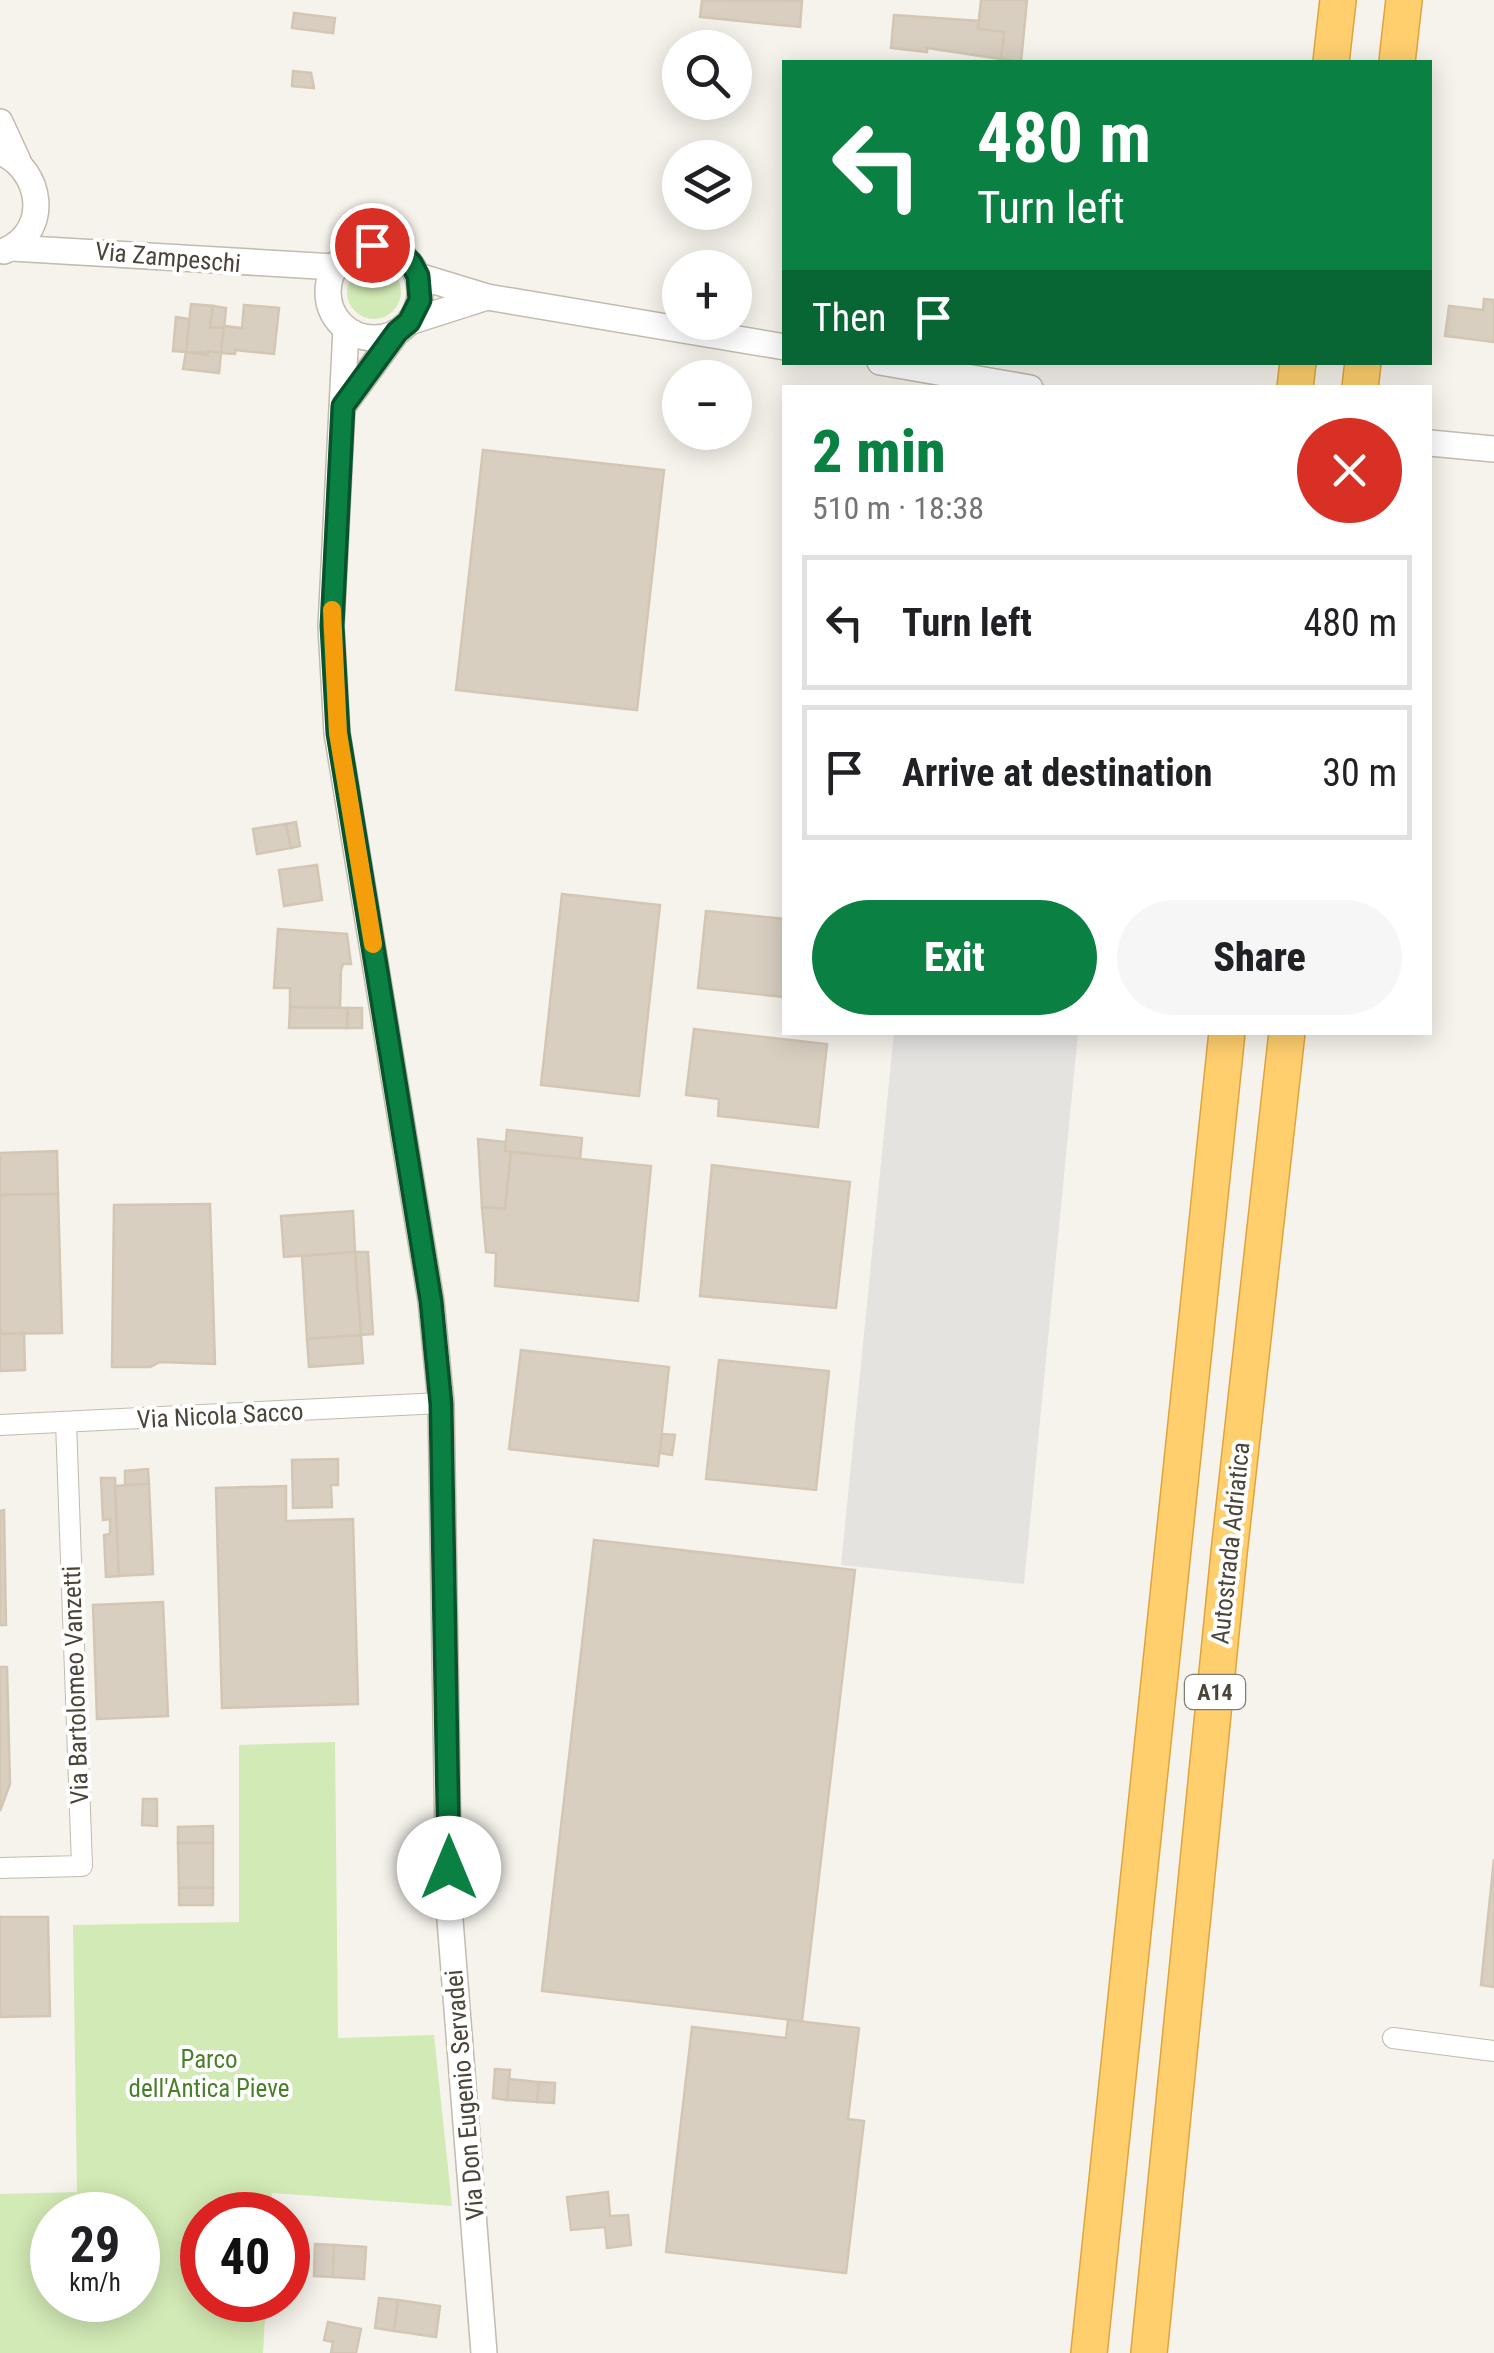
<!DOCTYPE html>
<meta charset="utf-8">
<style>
body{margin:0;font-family:"Roboto Condensed",sans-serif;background:#f6f6f6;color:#202124;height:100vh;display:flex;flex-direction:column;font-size:38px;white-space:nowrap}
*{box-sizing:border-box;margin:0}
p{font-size:32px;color:#757577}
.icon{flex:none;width:55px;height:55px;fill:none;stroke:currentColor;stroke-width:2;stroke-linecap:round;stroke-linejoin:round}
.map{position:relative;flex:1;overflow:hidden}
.panel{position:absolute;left:782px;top:385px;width:650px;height:650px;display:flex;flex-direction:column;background:#fff;border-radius:0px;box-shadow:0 5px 25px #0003}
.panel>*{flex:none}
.top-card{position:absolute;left:782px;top:60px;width:650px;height:305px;border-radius:0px;box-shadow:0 5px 25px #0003;background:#0b8043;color:#fff;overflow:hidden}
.buttons{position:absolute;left:662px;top:30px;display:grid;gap:20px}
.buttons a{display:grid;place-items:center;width:90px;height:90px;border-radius:50%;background:#fff;box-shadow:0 5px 25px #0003;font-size:50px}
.speed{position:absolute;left:30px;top:2192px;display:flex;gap:20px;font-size:50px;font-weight:700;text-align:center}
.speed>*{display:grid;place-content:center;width:130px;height:130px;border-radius:50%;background:#fff;box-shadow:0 5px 25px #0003;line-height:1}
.speed small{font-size:25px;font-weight:400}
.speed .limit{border:15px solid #d22;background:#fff;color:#111}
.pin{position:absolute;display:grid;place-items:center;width:85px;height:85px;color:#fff;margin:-42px;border:5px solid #fff;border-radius:50%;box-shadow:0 2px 10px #0007}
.me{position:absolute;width:110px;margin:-55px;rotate:0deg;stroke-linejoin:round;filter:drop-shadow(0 0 8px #0008)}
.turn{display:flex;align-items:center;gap:35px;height:210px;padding:0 30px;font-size:45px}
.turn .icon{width:130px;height:130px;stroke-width:2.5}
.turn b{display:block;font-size:70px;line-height:85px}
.then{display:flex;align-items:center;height:95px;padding:0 30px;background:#0003;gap:20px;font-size:38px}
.round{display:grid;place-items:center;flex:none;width:105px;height:105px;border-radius:52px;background:#f6f6f6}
.overview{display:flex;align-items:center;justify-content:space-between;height:170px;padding:0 30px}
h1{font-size:60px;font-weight:800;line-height:75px;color:#0b8043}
.action{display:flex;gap:20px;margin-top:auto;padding:20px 30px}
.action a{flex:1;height:115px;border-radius:60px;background:#0b8043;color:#fff;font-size:40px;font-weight:800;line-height:115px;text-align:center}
.action a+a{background:#f6f6f6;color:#202124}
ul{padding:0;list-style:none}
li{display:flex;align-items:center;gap:30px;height:135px;margin:0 20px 15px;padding:0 10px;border:5px solid #e0e0e0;border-radius:0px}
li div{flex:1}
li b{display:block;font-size:38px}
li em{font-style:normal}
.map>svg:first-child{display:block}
</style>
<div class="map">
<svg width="1494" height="2353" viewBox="0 0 1494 2353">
<rect width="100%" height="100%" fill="#f6f3ec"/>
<g fill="#d2eab5" fill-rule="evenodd">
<circle cx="374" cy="292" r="27"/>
<path d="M 335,1742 L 338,2038 L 434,2035 L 452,2206 L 272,2193 L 270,2215 L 202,2215 L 202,2300 L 266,2300 L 263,2353 L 0,2353 L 0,2194 L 77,2192 L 73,1925 L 239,1922 L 239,1745 ZM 52,2215 L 138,2215 L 138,2300 L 52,2300 Z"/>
</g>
<polygon fill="#e5e3e0" points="894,1032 1078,1033 1024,1584 841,1565"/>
<g fill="#d8cfc1" stroke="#d3c7b4" stroke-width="2.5">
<polygon points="702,0 802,1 800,27 700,17"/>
<polygon points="981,0 1027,0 1021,62 1001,59 1004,32 978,29"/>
<polygon points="294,13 335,18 333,33 292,28"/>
<polygon points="894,15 979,21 978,29 1004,32 1001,59 927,48 927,52 891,48"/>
<polygon points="293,71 311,73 314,88 292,86"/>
<polygon points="1484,299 1494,300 1494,342 1445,336 1449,306 1483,310"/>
<polygon points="191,304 213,306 210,327 224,328 221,353 186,352"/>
<polygon points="244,305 279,308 274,354 235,350 235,354 221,353 224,326 242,328"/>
<polygon points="213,306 226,308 224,328 210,327"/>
<polygon points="176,317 189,319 186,352 173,351"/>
<polygon points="208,351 221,353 219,373 183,369 186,352 208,355"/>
<polygon points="483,450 664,470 637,710 456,690"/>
<polygon points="296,822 300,846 291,848 286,824"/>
<polygon points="286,824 291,848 257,854 253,829"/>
<polygon points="317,865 322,900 284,906 279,870"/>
<polygon points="562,894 660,905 639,1096 541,1085"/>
<polygon points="706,911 785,919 785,997 698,988"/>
<polygon points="278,929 347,934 351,964 343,964 341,970 340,1008 290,1007 290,988 274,988"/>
<polygon points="290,1007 348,1008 347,1028 289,1028"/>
<polygon points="348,1008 362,1008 362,1028 347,1028"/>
<polygon points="694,1029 827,1044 818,1127 718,1116 719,1099 686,1095"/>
<polygon points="507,1130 582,1138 580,1159 505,1151"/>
<polygon points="478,1139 506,1142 505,1151 511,1152 505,1209 482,1207"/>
<polygon points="57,1151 58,1194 0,1195 0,1153"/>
<polygon points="511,1152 651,1166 638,1301 495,1286 496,1253 486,1252 482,1207 505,1209"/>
<polygon points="712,1165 850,1182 836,1308 700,1296"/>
<polygon points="58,1194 62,1333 0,1334 0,1195"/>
<polygon points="210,1204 215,1364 160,1362 150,1367 112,1367 114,1205"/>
<polygon points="353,1211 355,1252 284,1257 281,1216"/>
<polygon points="355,1252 361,1335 307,1339 302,1256"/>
<polygon points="355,1252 368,1252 373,1334 361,1335"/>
<polygon points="24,1333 25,1370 0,1371 0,1334"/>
<polygon points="361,1335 363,1363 309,1367 307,1339"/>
<polygon points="521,1350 669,1367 658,1466 509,1449"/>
<polygon points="719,1360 829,1371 816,1490 706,1479"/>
<polygon points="662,1434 675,1435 672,1455 660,1453"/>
<polygon points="338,1459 338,1485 331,1485 332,1507 293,1508 292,1460"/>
<polygon points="148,1469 149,1484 125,1485 125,1471"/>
<polygon points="101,1478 115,1478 119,1576 106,1577 104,1535 110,1534 110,1519 103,1520"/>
<polygon points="149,1484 153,1574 119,1576 115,1486"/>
<polygon points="286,1486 286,1521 353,1519 358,1704 222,1708 216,1488"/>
<polygon points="4,1510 6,1625 0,1625 0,1511"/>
<polygon points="594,1540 855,1570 802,2021 542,1991"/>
<polygon points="163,1602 168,1716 97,1719 93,1605"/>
<polygon points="0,1667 7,1667 10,1784 0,1811"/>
<polygon points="143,1799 157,1799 157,1826 142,1825"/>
<polygon points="213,1826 213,1843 178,1843 178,1827"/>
<polygon points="178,1843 213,1843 213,1888 179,1888"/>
<polygon points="1494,1859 1494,1987 1481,1985"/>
<rect x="179" y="1888" width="34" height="17"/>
<polygon points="0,1917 48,1917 50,2016 0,2017"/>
<polygon points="788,2020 859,2028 848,2119 864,2121 846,2273 666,2252 692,2027 786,2038"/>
<polygon points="495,2069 510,2070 507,2100 493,2098"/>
<polygon points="509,2079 539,2082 537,2102 507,2100"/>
<polygon points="539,2082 555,2083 554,2103 537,2102"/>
<polygon points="608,2192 610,2216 628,2215 631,2245 607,2248 605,2227 571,2230 567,2197"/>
<polygon points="315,2244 334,2245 333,2277 314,2276"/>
<polygon points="334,2245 366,2247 364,2279 333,2277"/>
<polygon points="379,2298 398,2300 394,2331 375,2328"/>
<polygon points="398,2300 440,2306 436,2337 394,2331"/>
<polygon points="328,2322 361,2329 356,2353 331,2353 333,2342 324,2340"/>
</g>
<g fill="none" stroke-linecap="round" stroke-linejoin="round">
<defs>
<g id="minor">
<polyline points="0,1425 441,1403"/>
<polyline points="0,1868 82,1866 66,1422"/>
<polyline points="1393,2038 1494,2051"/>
</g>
<g id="tertiary">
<polyline points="0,122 18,161"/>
<path d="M 0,152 C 43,170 51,232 4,251"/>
<circle cx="374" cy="292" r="46"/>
<polyline points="12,248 335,267"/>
<polyline points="418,276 487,297 785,347"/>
<polyline points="409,322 487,297"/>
<polyline points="346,329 331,626 337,733 431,1301 441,1403 449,1907 484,2353"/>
<polyline points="880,362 1030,388"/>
<polyline points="343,406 397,332"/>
<polyline points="1430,443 1494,449"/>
</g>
<g id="motorway">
<polyline points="1331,62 1338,0"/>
<polyline points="1397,62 1404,0"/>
<polyline points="1295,388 1298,362"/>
<polyline points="1360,388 1363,362"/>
<polyline points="1089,2353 1227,1032"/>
<polyline points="1149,2353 1229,1553 1287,1032"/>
</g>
</defs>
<use href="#minor" stroke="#c2bbae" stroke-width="22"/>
<use href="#tertiary" stroke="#c2bbae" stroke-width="28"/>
<use href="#motorway" stroke="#e0a43c" stroke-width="38"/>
<use href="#minor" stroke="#fff" stroke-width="20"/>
<use href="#tertiary" stroke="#fff" stroke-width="25"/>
<use href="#motorway" stroke="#ffcf6e" stroke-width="35"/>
</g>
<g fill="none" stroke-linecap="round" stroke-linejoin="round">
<defs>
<polyline id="route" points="372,245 400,252 411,263 418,276 420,300 409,322 397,332 343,406 332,626 338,733 431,1301 441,1404 449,1868"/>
</defs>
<use href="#route" stroke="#07532c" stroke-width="25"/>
<use href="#route" stroke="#0b8043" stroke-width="18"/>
<polyline stroke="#f59e0b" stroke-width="18" points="332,610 338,733 373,944"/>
</g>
<g text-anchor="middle" stroke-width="8" stroke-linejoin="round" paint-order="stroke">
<rect fill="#fff" stroke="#817c74" stroke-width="2.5" x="1185" y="1675" width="60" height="34" rx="8"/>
<g font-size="22" font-weight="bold" fill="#4b4439">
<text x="1215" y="1700">A14</text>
</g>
<g font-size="25" fill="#4b4439" stroke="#fff">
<text transform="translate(168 257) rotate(5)" y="9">Via Zampeschi</text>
<text transform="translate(220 1415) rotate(-3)" y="9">Via Nicola Sacco</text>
<text transform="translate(1230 1543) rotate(-84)" y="9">Autostrada Adriatica</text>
<text transform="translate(75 1685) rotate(-92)" y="9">Via Bartolomeo Vanzetti</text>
<text transform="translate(464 2095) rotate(-95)" y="9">Via Don Eugenio Servadei</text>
</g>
<g font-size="25" fill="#4a7f2a" stroke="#fff">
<text x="209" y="2068">Parco<tspan x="209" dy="29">dell'Antica Pieve</tspan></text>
</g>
</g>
</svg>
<div class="buttons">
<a><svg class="icon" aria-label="search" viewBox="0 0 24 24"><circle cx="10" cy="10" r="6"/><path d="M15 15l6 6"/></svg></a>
<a><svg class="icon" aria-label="layers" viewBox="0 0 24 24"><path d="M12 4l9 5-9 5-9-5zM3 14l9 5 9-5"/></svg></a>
<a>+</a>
<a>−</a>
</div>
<div class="speed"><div>29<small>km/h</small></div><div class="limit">40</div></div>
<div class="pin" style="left:372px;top:245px;background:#d93025"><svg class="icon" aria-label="arrive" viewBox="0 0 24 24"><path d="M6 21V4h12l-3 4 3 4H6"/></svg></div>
<svg class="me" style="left:449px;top:1868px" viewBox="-20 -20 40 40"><circle r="19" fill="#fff"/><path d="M0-13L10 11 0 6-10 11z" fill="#0b8043"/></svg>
<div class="top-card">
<div class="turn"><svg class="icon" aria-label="left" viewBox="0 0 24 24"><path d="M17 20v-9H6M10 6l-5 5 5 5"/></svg><div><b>480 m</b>Turn left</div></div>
<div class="then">Then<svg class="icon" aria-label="arrive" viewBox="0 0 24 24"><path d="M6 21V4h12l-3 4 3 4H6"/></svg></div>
</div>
<section class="panel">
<div class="overview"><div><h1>2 min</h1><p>510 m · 18:38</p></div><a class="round" style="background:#d93025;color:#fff"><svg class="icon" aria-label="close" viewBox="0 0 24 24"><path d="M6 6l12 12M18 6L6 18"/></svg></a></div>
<ul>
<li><svg class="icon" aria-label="left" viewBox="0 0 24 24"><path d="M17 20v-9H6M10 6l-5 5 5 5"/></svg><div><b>Turn left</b></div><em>480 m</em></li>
<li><svg class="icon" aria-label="arrive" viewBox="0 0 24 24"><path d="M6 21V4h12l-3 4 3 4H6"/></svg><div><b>Arrive at destination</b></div><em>30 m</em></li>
</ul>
<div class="action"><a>Exit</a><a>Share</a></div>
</section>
</div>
